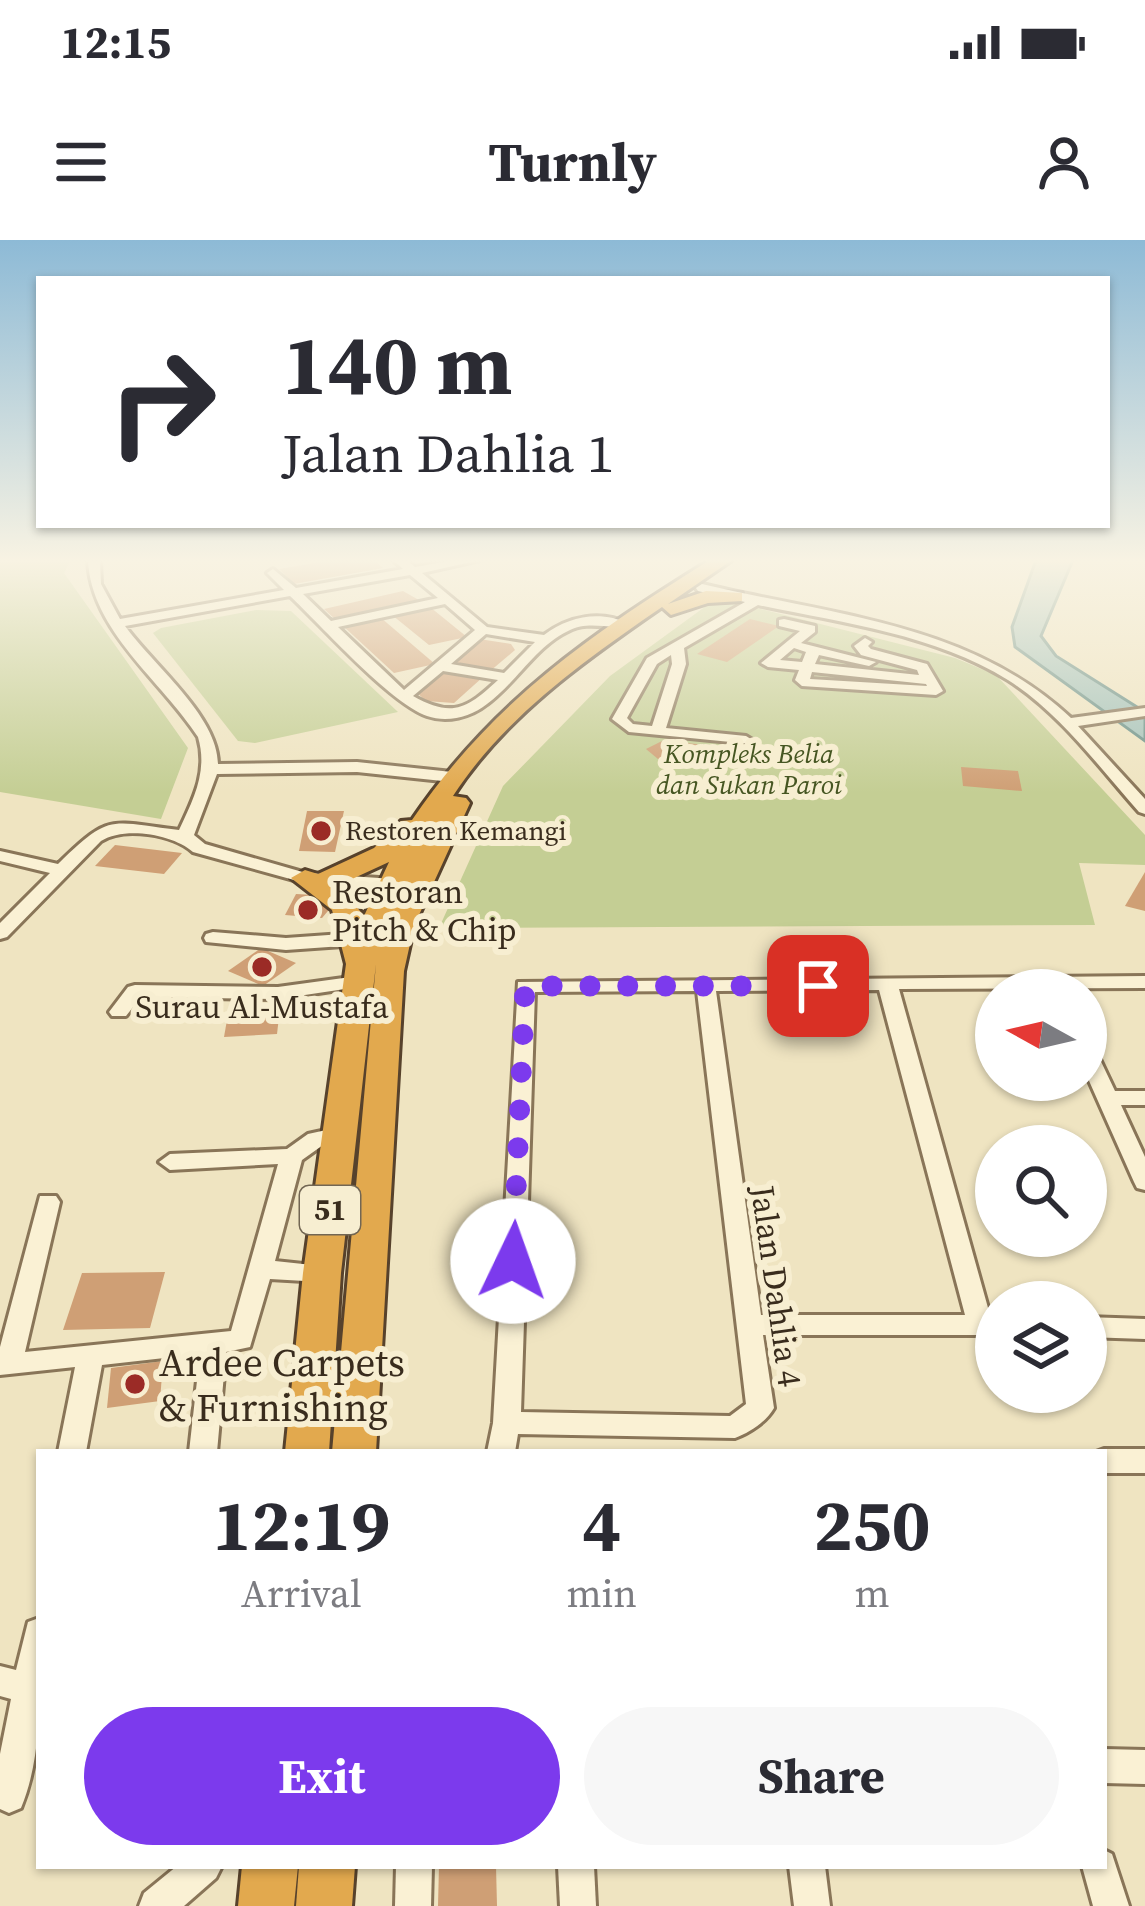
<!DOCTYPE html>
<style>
body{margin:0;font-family:"Source Serif 4",serif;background:#f7f7f7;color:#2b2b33;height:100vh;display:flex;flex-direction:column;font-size:45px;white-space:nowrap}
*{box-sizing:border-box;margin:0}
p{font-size:39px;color:#7c7c81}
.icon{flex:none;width:66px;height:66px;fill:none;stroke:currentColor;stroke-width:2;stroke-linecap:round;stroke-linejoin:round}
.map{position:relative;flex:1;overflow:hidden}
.sheet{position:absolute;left:36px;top:1209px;width:1071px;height:420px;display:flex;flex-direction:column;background:#fff;border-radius:0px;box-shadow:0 3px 9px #0004}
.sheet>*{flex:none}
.guide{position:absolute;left:36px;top:36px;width:1074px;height:252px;border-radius:0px;box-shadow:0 3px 9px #0004;background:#fff;color:#2b2b33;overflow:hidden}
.needle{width:78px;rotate:278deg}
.controls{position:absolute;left:975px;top:729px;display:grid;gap:24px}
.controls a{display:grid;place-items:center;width:132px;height:132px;border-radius:50%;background:#fff;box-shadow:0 3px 9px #0004;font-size:60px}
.pin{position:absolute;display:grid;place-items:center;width:102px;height:102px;color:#fff;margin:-51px;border-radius:24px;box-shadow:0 6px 18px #0006}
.me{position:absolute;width:132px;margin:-66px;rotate:3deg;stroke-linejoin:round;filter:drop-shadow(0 0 9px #0008)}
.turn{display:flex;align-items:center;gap:42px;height:252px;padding:0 48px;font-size:54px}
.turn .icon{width:156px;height:156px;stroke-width:2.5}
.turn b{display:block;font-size:84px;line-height:102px}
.eta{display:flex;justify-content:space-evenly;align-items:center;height:204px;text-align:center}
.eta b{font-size:72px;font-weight:700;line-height:84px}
.primary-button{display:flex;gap:24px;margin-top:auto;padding:24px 48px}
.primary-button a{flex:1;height:138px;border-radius:72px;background:#7c3aed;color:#fff;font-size:48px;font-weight:700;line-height:138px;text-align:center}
.primary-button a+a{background:#f7f7f7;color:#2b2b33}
.status{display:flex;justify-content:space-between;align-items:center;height:84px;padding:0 60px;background:#fff;direction:ltr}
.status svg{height:33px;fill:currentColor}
header{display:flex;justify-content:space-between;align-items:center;height:156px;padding:0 48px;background:#fff;font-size:54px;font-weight:700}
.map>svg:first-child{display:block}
</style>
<div class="status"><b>12:15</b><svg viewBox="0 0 49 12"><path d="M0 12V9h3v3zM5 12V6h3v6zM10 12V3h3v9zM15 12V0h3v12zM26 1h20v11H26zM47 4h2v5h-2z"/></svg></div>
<header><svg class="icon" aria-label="menu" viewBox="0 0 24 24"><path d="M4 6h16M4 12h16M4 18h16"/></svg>Turnly<svg class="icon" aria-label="person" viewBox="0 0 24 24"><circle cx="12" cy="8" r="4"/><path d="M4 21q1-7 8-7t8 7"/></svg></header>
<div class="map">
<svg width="1145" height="1666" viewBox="0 0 1145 1666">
<rect width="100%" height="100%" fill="#efe4c1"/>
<g fill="#c4ce94">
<polygon points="0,320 71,320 64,333 188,508 161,579 0,552"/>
<polygon points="717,358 955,418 996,435 1145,595 1145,625 1079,623 1095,685 439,688 503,546 610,436"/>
<polygon points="256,370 291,371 398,472 255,503 238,501 153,393 161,388"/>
</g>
<polygon fill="#a4c2ba" stroke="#6a9088" stroke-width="3" points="1036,320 1073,320 1041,396 1056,416 1145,472 1145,501 1015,407 1012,387"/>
<g fill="#cf9f75">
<polygon points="332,320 374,320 383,328 294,344 279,329"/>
<polygon points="403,351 424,363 337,381 324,369"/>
<polygon points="430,367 467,397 429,405 392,375"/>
<polygon points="380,377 435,424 394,433 342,385"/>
<polygon points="750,379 779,386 727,422 697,414"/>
<polygon points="479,399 511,404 515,410 489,432 449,425"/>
<polygon points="443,430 483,437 454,463 426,461 416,452"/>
<polygon points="662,501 697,504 703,512 695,522 658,519 646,509"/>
<polygon points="961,527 1018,531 1022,551 963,546"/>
<polygon points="307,571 344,571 335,612 299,611"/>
<polygon points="115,605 182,613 164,634 95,626"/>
<polygon points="1145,632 1145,671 1125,666"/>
<polygon points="296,654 315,655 333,665 322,678 285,675"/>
<polygon points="261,708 296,723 263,746 228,731"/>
<polygon points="279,777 277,794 224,797 227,780"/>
<polygon points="165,1032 150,1088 63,1090 82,1033"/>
<polygon points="163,1121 160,1161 107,1168 111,1128"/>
<polygon points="439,1626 496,1626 497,1666 438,1666"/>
</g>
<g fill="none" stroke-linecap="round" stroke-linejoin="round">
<defs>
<g id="minor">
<path d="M 88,320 L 100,320 L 101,344 L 120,379 L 284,350 L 267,333 L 273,329 L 296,348 L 403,329 L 393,320 L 406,320 L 415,327 L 455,320 L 480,320 L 422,333 L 487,387 L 544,395 C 569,376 601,370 629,384 C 613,392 591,379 568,391 C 536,406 516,443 487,464 C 471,477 447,483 427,476 C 389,462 321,385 290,356 L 125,386 C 152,424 218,476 218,524 L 357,522 L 452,532 L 460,537 L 452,542 L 357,532 L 217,534 L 194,595 L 205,604 L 306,633 L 408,640 L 417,645 L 408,650 L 305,643 L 193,612 C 173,594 124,586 101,601 L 7,697 L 0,699 L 0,683 L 50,633 L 0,621 L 0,611 L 58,624 C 111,572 109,582 179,590 C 194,558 208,531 198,497 C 162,441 91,391 88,320 ZM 410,335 L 438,358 L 331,381 L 303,354 ZM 445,364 L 475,390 L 404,450 L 338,387 ZM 486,394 L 535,402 L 504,433 L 451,424 ZM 443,431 L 498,440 C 467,469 452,478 413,456 Z"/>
<path d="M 702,344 C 831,375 970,383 1071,478 L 1145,468 L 1145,476 L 1078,486 L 1145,559 L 1145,574 L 1139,572 C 1099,527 1060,473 1008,440 C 934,394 842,383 758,365 L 684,408 L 686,424 L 666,488 L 746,496 L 754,501 L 751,504 L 629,492 L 612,479 L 647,418 L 745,362 L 698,351 L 696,348 ZM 671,415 L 672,424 L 652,486 L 633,484 L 627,478 L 657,424 Z"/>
<path d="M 784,379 L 815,386 L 815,392 L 801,403 L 876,422 L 869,426 L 819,415 L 815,424 L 919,435 L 917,430 L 861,415 L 854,406 L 865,398 L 872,402 L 868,406 L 871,409 L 927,424 L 943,451 L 936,455 L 802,446 L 795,440 L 799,430 L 768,427 L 761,423 L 800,391 L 779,386 L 779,380 ZM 794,408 L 806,412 L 802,422 L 780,420 ZM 812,432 L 926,444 L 927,446 L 810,439 Z"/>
<polygon points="213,692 286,698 357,693 366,699 357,705 286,710 206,702 204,698 206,694"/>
<polygon points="358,736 368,742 365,746 278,759 141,757 126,776 112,776 109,772 128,747 135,745 278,747"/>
<path d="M 1145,736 L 1145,748 L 899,749 L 990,1075 L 996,1075 L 996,1095 L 763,1095 L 774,1168 C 766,1182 749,1193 735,1198 L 518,1194 L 515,1212 L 487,1212 L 493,1183 L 518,742 ZM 879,750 L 965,1075 L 761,1075 L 716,751 ZM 697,751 L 746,1164 L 730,1176 L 521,1172 L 535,752 Z"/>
<polygon points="1086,805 1096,811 1115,851 1145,851 1145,865 1121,865 1145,917 1145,950 1137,948 1134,942 1086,834"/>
<polygon points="340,887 348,889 351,894 348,899 323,905 302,920 275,1021 331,1027 334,1033 331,1039 322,1042 270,1039 250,1107 226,1112 217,1212 189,1212 200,1114 102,1125 86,1212 58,1212 75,1127 0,1135 0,1107 40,956 56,956 60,962 25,1112 231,1091 278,924 170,930 159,922 170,914 287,909 308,894"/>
<polygon points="1086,1077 1145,1079 1145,1099 1086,1097"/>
<polygon points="1104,1209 1145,1209 1145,1233 1104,1233 1104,1212 1096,1212"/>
<path d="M 39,1378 C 39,1439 45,1510 21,1568 L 9,1573 L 0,1569 L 0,1514 L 11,1459 L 0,1456 L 0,1426 L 16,1430 L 28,1382 Z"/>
<polygon points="1104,1509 1145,1510 1145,1544 1104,1543"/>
<polygon points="1104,1610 1112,1614 1129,1666 1093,1666 1082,1626 1104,1626"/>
<polygon points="177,1626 222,1626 216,1638 184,1666 139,1666 144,1653"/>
<polygon points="396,1626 432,1626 431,1666 395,1666"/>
<polygon points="558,1626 594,1626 596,1666 560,1666"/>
<polygon points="789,1626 825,1626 830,1666 794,1666"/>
</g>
<g id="highway">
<path d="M 710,320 L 732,320 L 668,364 L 706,351 L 742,353 L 742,361 L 708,363 L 671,375 L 662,367 C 585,420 505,476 453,556 L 466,558 L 470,563 L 414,686 L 404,731 L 376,1212 L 332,1212 L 376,724 L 341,1033 L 329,1212 L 285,1212 L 303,1033 L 346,724 L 332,670 L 291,638 L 305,630 L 318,634 L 374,608 L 401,581 L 412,580 C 492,462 591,394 710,320 ZM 389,622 L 364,676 L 339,645 Z"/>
<polygon points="242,1626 298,1626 294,1666 238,1666"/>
<polygon points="299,1626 355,1626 352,1666 296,1666"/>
</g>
</defs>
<use href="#minor" stroke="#897558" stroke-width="6"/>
<use href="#highway" stroke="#57422c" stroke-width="6"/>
<use href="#minor" fill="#faf1d4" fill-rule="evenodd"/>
<use href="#highway" fill="#e2a94e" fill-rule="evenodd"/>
</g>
<linearGradient id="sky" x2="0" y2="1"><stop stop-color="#8dbad6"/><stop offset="0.58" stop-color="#f8f3e3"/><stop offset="1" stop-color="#f8f3e3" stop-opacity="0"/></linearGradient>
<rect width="1145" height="553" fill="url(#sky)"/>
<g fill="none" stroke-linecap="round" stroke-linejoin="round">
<polyline stroke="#7c3aed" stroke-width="21" stroke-dasharray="0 37.8" points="513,1021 525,746 818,746"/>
</g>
<g fill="#9b2b26" stroke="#f7eed1" stroke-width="4.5">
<circle cx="321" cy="591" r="12"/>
<circle cx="308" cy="670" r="12"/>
<circle cx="262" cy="727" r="12"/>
<circle cx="135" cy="1144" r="12"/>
</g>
<g text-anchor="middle" stroke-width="12" stroke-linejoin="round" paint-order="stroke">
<g font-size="27" font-style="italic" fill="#465622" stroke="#f7eed1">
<text x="749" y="523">Kompleks Belia<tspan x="749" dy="31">dan Sukan Paroi</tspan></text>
</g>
<g font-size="27" fill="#392c1d" stroke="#f7eed1" text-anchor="start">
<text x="345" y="600">Restoren Kemangi</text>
</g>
<rect fill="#f7eed1" stroke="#726653" stroke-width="3" x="300" y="946" width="60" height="48" rx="9"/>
<g font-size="30" font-weight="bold" fill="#392c1d">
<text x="330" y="980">51</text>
</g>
<g font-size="33" fill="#392c1d" stroke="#f7eed1" text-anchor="start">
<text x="332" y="663">Restoran<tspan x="332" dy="38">Pitch &amp; Chip</tspan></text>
<text x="262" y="778" text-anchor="middle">Surau Al-Mustafa</text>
</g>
<g font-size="33" fill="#392c1d" stroke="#f7eed1">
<text transform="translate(777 1046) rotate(82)" y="12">Jalan Dahlia 4</text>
</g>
<g font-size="39" fill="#392c1d" stroke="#f7eed1" text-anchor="start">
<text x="159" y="1136">Ardee Carpets<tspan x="159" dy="45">&amp; Furnishing</tspan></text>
</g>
</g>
</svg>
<div class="controls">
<a><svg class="needle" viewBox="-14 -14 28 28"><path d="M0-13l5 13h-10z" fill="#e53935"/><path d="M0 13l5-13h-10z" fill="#7c7c81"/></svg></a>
<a><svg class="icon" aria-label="search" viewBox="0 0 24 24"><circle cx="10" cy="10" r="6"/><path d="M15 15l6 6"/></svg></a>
<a><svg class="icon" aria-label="layers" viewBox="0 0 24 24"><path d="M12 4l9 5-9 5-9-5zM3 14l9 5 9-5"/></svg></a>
</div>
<div class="pin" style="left:818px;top:746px;background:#d93025"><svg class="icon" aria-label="arrive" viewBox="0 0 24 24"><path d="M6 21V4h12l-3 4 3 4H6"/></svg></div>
<svg class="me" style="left:513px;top:1021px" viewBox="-20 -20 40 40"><circle r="19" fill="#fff"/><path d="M0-13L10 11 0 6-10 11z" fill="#7c3aed"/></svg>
<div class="guide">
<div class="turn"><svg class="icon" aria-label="right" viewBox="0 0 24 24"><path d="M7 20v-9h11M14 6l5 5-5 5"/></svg><div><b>140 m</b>Jalan Dahlia 1</div></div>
</div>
<section class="sheet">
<div class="eta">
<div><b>12:19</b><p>Arrival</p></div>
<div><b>4</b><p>min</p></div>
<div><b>250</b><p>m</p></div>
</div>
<div class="primary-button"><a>Exit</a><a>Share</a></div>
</section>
</div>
